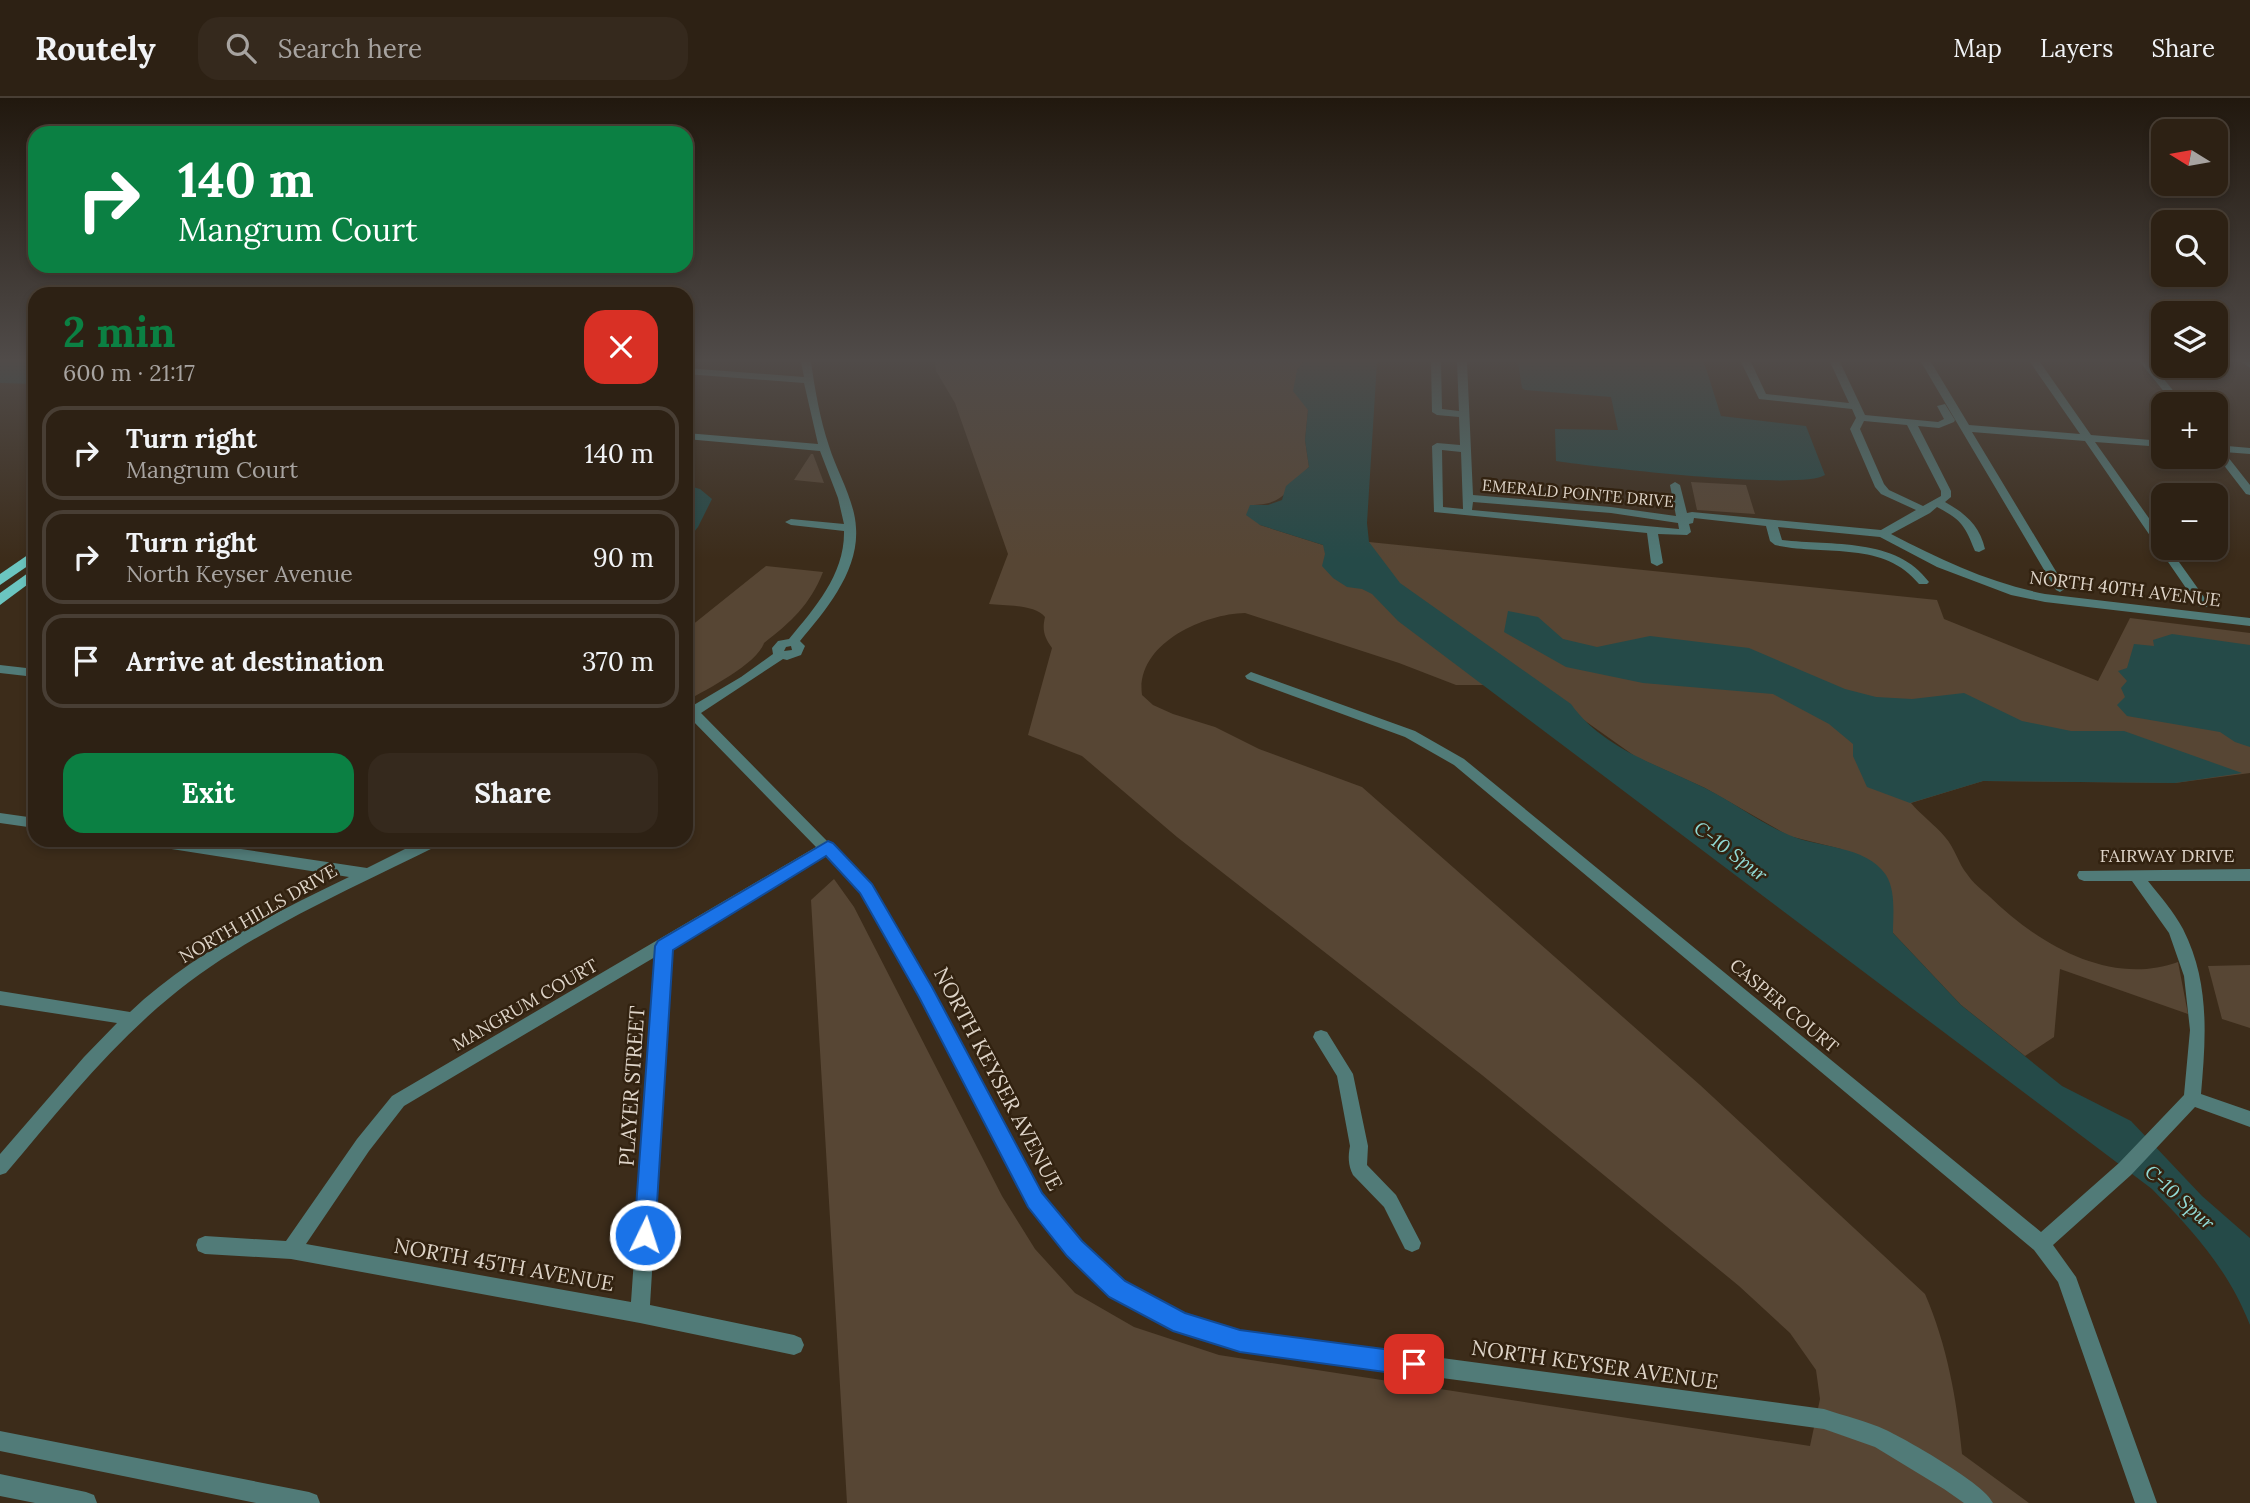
<!DOCTYPE html>
<meta charset="utf-8">
<style>
body{margin:0;font-family:Lora,serif;background:#35291d;color:#f1f3f6;height:100vh;display:flex;flex-direction:column;font-size:26px;white-space:nowrap}
*{box-sizing:border-box;margin:0}
p{font-size:23px;color:#a7a3a0}
.icon{flex:none;width:38px;height:38px;fill:none;stroke:currentColor;stroke-width:2;stroke-linecap:round;stroke-linejoin:round}
.map{position:relative;flex:1;overflow:hidden}
.side{position:absolute;left:28px;top:189px;width:665px;height:560px;display:flex;flex-direction:column;background:#2d2114;border-radius:21px;box-shadow:0 4px 10px #0003,0 0 0 2px #483e34}
.side>*{flex:none}
.top-card{position:absolute;left:28px;top:28px;width:665px;height:147px;border-radius:21px;box-shadow:0 4px 10px #0003,0 0 0 2px #483e34;background:#0b8043;color:#fff;overflow:hidden}
.needle{width:46px;rotate:281deg}
.buttons{position:absolute;left:2151px;top:21px;display:grid;gap:14px}
.buttons a{display:grid;place-items:center;width:77px;height:77px;border-radius:14px;background:#2d2114;box-shadow:0 4px 10px #0003,0 0 0 2px #483e34;font-size:35px}
.pin{position:absolute;display:grid;place-items:center;width:60px;height:60px;color:#fff;margin:-30px;border-radius:14px;box-shadow:0 4px 10px #0006}
.me{position:absolute;width:77px;margin:-38px;rotate:4deg;stroke-linejoin:round;filter:drop-shadow(0 0 5px #0008)}
.turn{display:flex;align-items:center;gap:24px;height:147px;padding:0 35px;font-size:32px}
.turn .icon{width:91px;height:91px;stroke-width:2.5}
.turn b{display:block;font-size:49px;line-height:60px}
.round{display:grid;place-items:center;flex:none;width:74px;height:74px;border-radius:21px;background:#35291d}
.headline{display:flex;align-items:center;justify-content:space-between;height:119px;padding:0 35px}
h1{font-size:42px;font-weight:700;line-height:52px;color:#0b8043}
.button{display:flex;gap:14px;margin-top:auto;padding:14px 35px}
.button a{flex:1;height:80px;border-radius:21px;background:#0b8043;color:#fff;font-size:28px;font-weight:700;line-height:80px;text-align:center}
.button a+a{background:#35291d;color:#f1f3f6}
ul{padding:0;list-style:none}
li{display:flex;align-items:center;gap:21px;height:94px;margin:0 14px 10px;padding:0 21px;border:4px solid #483e34;border-radius:21px}
li div{flex:1}
li b{display:block;font-size:26px}
li em{font-style:normal}
header{display:flex;align-items:center;gap:42px;box-sizing:border-box;height:98px;padding:0 35px;background:#2d2114;border-bottom:2px solid #483e34}
header strong{font-size:33px}
nav{display:flex;gap:38px;margin-inline-start:auto;font-size:24px}
.search{width:490px;height:63px;background:#35291d;display:flex;align-items:center;gap:18px;box-sizing:border-box;padding:0 24px;border-radius:21px;color:#a7a3a0;font-size:26px}
.map>svg:first-child{display:block}
</style>
<header>
<strong>Routely</strong>
<div class="search"><svg class="icon" aria-label="search" viewBox="0 0 24 24"><circle cx="10" cy="10" r="6"/><path d="M15 15l6 6"/></svg>Search here</div>
<nav><a>Map</a><a>Layers</a><a>Share</a></nav>
</header>
<div class="map">
<svg width="2250" height="1405" viewBox="0 0 2250 1405">
<rect width="100%" height="100%" fill="#3c2c1a"/>
<g fill="#574634">
<path d="M 935,264 L 1303,264 L 1297,272 L 1308,312 L 1305,342 L 1309,369 C 1285,391 1287,407 1250,407 L 1260,427 L 1323,447 L 1369,444 L 1937,502 L 1944,521 L 2098,583 L 2130,520 L 2250,535 L 2250,675 L 2175,685 L 1983,683 L 1911,705 C 1921,717 1935,727 1945,739 C 1955,750 1958,765 1967,776 C 1973,785 1982,792 1990,799 C 2038,846 2110,889 2178,864 L 2188,916 L 2060,871 L 2054,939 L 2025,958 L 1961,907 L 1893,835 L 1841,751 L 1789,738 L 1705,690 L 1636,659 L 1581,620 L 1484,587 L 1456,587 L 1399,565 L 1245,515 C 1202,516 1135,547 1142,597 L 1153,607 L 1173,616 L 1215,629 L 1259,651 L 1362,689 L 1700,987 L 1925,1196 C 1947,1247 1957,1302 1962,1356 L 2029,1405 L 847,1405 L 811,802 L 834,781 L 854,809 L 1002,1098 L 1035,1151 L 1075,1195 L 1134,1229 L 1219,1257 L 1810,1348 L 1820,1301 L 1816,1272 L 1790,1235 L 1739,1188 L 1482,977 L 1177,739 L 1082,658 L 1028,637 L 1052,550 C 1044,539 1042,532 1045,519 C 1035,506 1005,508 989,506 L 1008,456 L 955,305 L 936,273 Z"/>
<polygon points="811,356 813,356 824,385 794,382"/>
<polygon points="1691,384 1746,387 1755,416 1697,412"/>
<path d="M 766,468 L 823,474 C 810,507 791,524 764,545 C 757,566 706,592 686,603 L 686,532 Z"/>
<polygon points="2250,867 2250,930 2222,921 2208,868"/>
</g>
<g fill="#254a48">
<polygon points="0,264 35,264 35,286 0,285"/>
<path d="M 1303,264 L 1377,264 L 1367,425 L 1369,444 L 1400,485 L 1571,606 C 1602,650 1658,667 1705,690 C 1733,704 1760,725 1789,737 C 1818,750 1866,747 1886,777 C 1896,793 1893,818 1893,835 L 1961,907 L 2062,988 L 2131,1023 L 2202,1098 L 2250,1140 L 2250,1227 C 2228,1171 2193,1133 2152,1091 L 1398,523 L 1372,496 L 1362,491 L 1347,489 L 1333,480 L 1322,468 L 1325,456 L 1323,447 L 1260,427 L 1246,417 L 1250,407 L 1268,407 L 1282,402 L 1286,388 L 1309,369 L 1305,342 L 1308,312 L 1293,293 L 1297,272 Z"/>
<path d="M 1518,264 L 1704,264 L 1721,318 L 1806,328 L 1825,377 C 1801,393 1596,369 1556,363 L 1555,331 L 1618,332 L 1611,299 L 1525,292 L 1522,290 Z"/>
<polygon points="686,387 700,391 712,401 698,429 686,444"/>
<polygon points="1508,513 1538,519 1563,541 1597,549 1650,538 1749,550 1845,591 1876,599 1912,601 1964,595 2022,623 2071,633 2124,633 2242,675 2175,685 1983,683 1910,705 1867,689 1853,658 1853,646 1829,626 1773,596 1643,585 1566,569 1504,534"/>
<polygon points="2172,536 2250,547 2250,649 2235,644 2220,634 2127,618 2117,607 2125,599 2121,590 2127,583 2118,573 2127,570 2134,546 2154,548 2153,542"/>
</g>
<g fill="none" stroke-linecap="round" stroke-linejoin="round">
<g fill="#517b78" fill-rule="evenodd">
<path d="M 801,264 L 811,264 C 815,292 820,321 829,348 C 837,374 855,403 856,430 C 859,473 826,512 800,543 L 805,548 L 801,557 L 787,562 L 783,561 L 701,615 L 828,744 L 833,745 L 835,750 L 871,787 L 932,889 L 1041,1096 L 1082,1145 L 1124,1184 L 1184,1216 L 1240,1233 L 1824,1311 C 1844,1318 1867,1323 1886,1332 C 1907,1342 1985,1386 1993,1405 L 1964,1405 L 1944,1391 L 1875,1349 L 1824,1331 L 1240,1253 L 1173,1232 L 1110,1198 L 1068,1157 L 1029,1108 L 920,899 L 861,795 L 825,758 L 672,849 L 650,1207 L 794,1237 L 801,1240 L 804,1247 L 801,1254 L 794,1257 L 640,1225 L 291,1161 L 205,1156 L 198,1153 L 196,1147 L 198,1141 L 205,1138 L 286,1143 L 357,1041 L 392,998 L 816,749 L 691,621 L 686,622 L 687,611 L 741,579 L 773,556 L 772,550 L 778,543 L 789,541 C 815,510 845,476 844,433 L 791,427 L 785,424 L 791,421 L 844,426 L 838,400 L 820,353 L 686,341 L 686,335 L 818,346 L 804,285 L 686,276 L 686,270 L 804,279 ZM 791,548 L 792,552 L 784,553 L 786,549 ZM 655,859 L 631,1204 L 306,1146 L 369,1053 L 404,1008 Z"/>
<path d="M 1431,264 L 1441,264 L 1442,311 L 1459,313 L 1457,264 L 1467,264 L 1473,397 L 1611,409 L 1676,418 L 1670,387 L 1675,384 L 1680,387 L 1687,415 L 1692,414 L 1881,432 L 1916,412 L 1881,396 L 1875,389 L 1850,331 L 1856,320 L 1852,311 L 1759,301 L 1741,264 L 1751,264 L 1766,296 L 1849,305 L 1830,264 L 1840,264 L 1865,317 L 1938,324 L 1944,321 L 1937,308 L 1945,306 L 1955,322 L 1954,324 L 1939,330 L 1918,328 L 1951,393 L 1951,399 L 1945,404 C 1965,415 1980,428 1985,451 L 1979,454 L 1975,453 C 1965,428 1962,422 1937,409 L 1930,415 L 1891,436 C 1941,462 1990,485 2045,496 L 2250,520 L 2250,528 L 2045,504 L 2011,497 L 1937,469 L 1880,439 L 1778,429 L 1782,442 C 1832,448 1896,439 1929,484 L 1927,486 L 1919,486 C 1884,442 1824,458 1775,447 L 1770,443 L 1766,428 L 1694,420 L 1693,425 L 1689,426 L 1691,434 L 1687,437 L 1658,436 L 1663,465 L 1657,468 L 1651,465 L 1647,435 L 1434,414 L 1432,348 L 1437,345 L 1460,347 L 1459,319 L 1437,317 L 1432,314 ZM 1864,323 L 1907,327 L 1941,393 L 1941,398 L 1923,408 L 1889,392 L 1884,386 L 1860,331 ZM 1442,352 L 1461,354 L 1463,411 L 1443,409 ZM 1473,404 L 1611,415 L 1678,425 L 1679,431 L 1472,412 Z"/>
<polygon points="1921,264 1931,264 1969,327 2080,336 2030,264 2040,264 2091,337 2163,343 2163,349 2095,344 2163,440 2163,450 2169,450 2209,506 2207,509 2199,509 2085,343 1972,334 2066,490 2060,494 2056,492"/>
<polygon points="2140,264 2150,264 2184,306 2174,306"/>
<polygon points="2242,264 2250,264 2250,270"/>
<polygon points="2216,347 2250,350 2250,356 2224,354 2250,387 2250,397 2246,396 2216,357"/>
<polygon points="0,567 35,571 35,579 0,575"/>
<path d="M 1251,574 L 1415,633 L 1464,661 L 2041,1134 L 2119,1065 L 2184,997 L 2190,932 L 2184,878 L 2169,835 L 2132,783 L 2084,783 L 2079,781 L 2077,777 L 2079,773 L 2250,771 L 2250,783 L 2148,783 C 2160,798 2174,814 2183,831 C 2210,884 2206,939 2201,996 L 2250,1013 L 2250,1029 L 2195,1009 L 2131,1077 L 2053,1147 L 2076,1179 L 2157,1405 L 2135,1405 L 2058,1184 L 2034,1152 L 1454,667 L 1405,639 L 1247,581 L 1245,578 Z"/>
<polygon points="0,715 35,720 35,730 0,725"/>
<path d="M 139,742 L 181,742 L 367,770 L 423,742 L 443,742 L 441,746 C 351,791 247,835 169,900 C 107,951 58,1014 6,1075 L 0,1077 L 0,1056 L 84,959 L 117,925 L 0,907 L 0,893 L 130,914 C 192,855 273,816 349,779 L 146,747 L 141,746 Z"/>
<path d="M 1321,932 L 1327,934 L 1353,976 L 1368,1048 L 1367,1067 L 1396,1097 L 1421,1145 L 1419,1151 L 1412,1154 L 1405,1151 L 1384,1109 L 1353,1077 C 1348,1067 1348,1058 1350,1048 L 1337,978 L 1313,939 L 1315,934 Z"/>
<polygon points="0,1333 309,1394 317,1397 320,1405 256,1405 0,1353"/>
<polygon points="0,1376 86,1394 94,1397 97,1405 35,1405 0,1398"/>
</g>
<g fill="#6bc5c0" fill-rule="evenodd">
<polygon points="35,452 35,463 0,487 0,476"/>
<polygon points="35,470 35,481 0,507 0,495"/>
</g>
</g>
<linearGradient id="sky" x2="0" y2="1"><stop stop-color="#21180e"/><stop offset="0.57" stop-color="#504b49"/><stop offset="1" stop-color="#504b49" stop-opacity="0"/></linearGradient>
<rect width="2250" height="461" fill="url(#sky)"/>
<polygon fill="#1a73e8" stroke="#114b97" stroke-width="2" points="828,743 833,745 872,786 932,889 1042,1095 1082,1143 1125,1183 1185,1215 1240,1232 1414,1255 1422,1258 1426,1266 1422,1274 1414,1278 1240,1254 1173,1233 1109,1199 1067,1158 1028,1109 919,899 860,795 826,758 673,852 655,1137 652,1144 645,1147 637,1144 634,1137 655,848 658,843"/>
<g text-anchor="middle" stroke-width="5" stroke-linejoin="round" paint-order="stroke">
<g font-size="16" fill="#ded4c8" stroke="#322210">
<text transform="translate(1578 395) rotate(5)" y="6">EMERALD POINTE DRIVE</text>
</g>
<g font-size="18" fill="#ded4c8" stroke="#322210">
<text transform="translate(2125 491) rotate(7)" y="6">NORTH 40TH AVENUE</text>
<text x="2167" y="764">FAIRWAY DRIVE</text>
<text transform="translate(258 816) rotate(-30)" y="6">NORTH HILLS DRIVE</text>
<text transform="translate(525 907) rotate(-30)" y="6">MANGRUM COURT</text>
<text transform="translate(1784 908) rotate(40)" y="6">CASPER COURT</text>
</g>
<g font-size="19" font-style="italic" fill="#91dad5" stroke="#322210">
<text transform="translate(1731 753) rotate(37)" y="7">C-10 Spur</text>
<text transform="translate(2180 1099) rotate(42)" y="7">C-10 Spur</text>
</g>
<g font-size="21" fill="#ded4c8" stroke="#322210">
<text transform="translate(998 981) rotate(62)" y="7">NORTH KEYSER AVENUE</text>
<text transform="translate(632 988) rotate(-86)" y="7">PLAYER STREET</text>
<text transform="translate(504 1167) rotate(10)" y="7">NORTH 45TH AVENUE</text>
<text transform="translate(1595 1267) rotate(8)" y="7">NORTH KEYSER AVENUE</text>
</g>
</g>
</svg>
<div class="buttons">
<a><svg class="needle" viewBox="-14 -14 28 28"><path d="M0-13l5 13h-10z" fill="#e53935"/><path d="M0 13l5-13h-10z" fill="#a7a3a0"/></svg></a>
<a><svg class="icon" aria-label="search" viewBox="0 0 24 24"><circle cx="10" cy="10" r="6"/><path d="M15 15l6 6"/></svg></a>
<a><svg class="icon" aria-label="layers" viewBox="0 0 24 24"><path d="M12 4l9 5-9 5-9-5zM3 14l9 5 9-5"/></svg></a>
<a>+</a>
<a>−</a>
</div>
<div class="pin" style="left:1414px;top:1266px;background:#d93025"><svg class="icon" aria-label="arrive" viewBox="0 0 24 24"><path d="M6 21V4h12l-3 4 3 4H6"/></svg></div>
<svg class="me" style="left:645px;top:1137px" viewBox="-20 -20 40 40"><circle r="17" fill="#1a73e8" stroke="#fff" stroke-width="3"/><path d="M0-11L8 9 0 5-8 9z" fill="#fff"/></svg>
<div class="top-card">
<div class="turn"><svg class="icon" aria-label="right" viewBox="0 0 24 24"><path d="M7 20v-9h11M14 6l5 5-5 5"/></svg><div><b>140 m</b>Mangrum Court</div></div>
</div>
<section class="side">
<div class="headline"><div><h1>2 min</h1><p>600 m · 21:17</p></div><a class="round" style="background:#d93025;color:#fff"><svg class="icon" aria-label="close" viewBox="0 0 24 24"><path d="M6 6l12 12M18 6L6 18"/></svg></a></div>
<ul>
<li><svg class="icon" aria-label="right" viewBox="0 0 24 24"><path d="M7 20v-9h11M14 6l5 5-5 5"/></svg><div><b>Turn right</b><p>Mangrum Court</p></div><em>140 m</em></li>
<li><svg class="icon" aria-label="right" viewBox="0 0 24 24"><path d="M7 20v-9h11M14 6l5 5-5 5"/></svg><div><b>Turn right</b><p>North Keyser Avenue</p></div><em>90 m</em></li>
<li><svg class="icon" aria-label="arrive" viewBox="0 0 24 24"><path d="M6 21V4h12l-3 4 3 4H6"/></svg><div><b>Arrive at destination</b></div><em>370 m</em></li>
</ul>
<div class="button"><a>Exit</a><a>Share</a></div>
</section>
</div>
